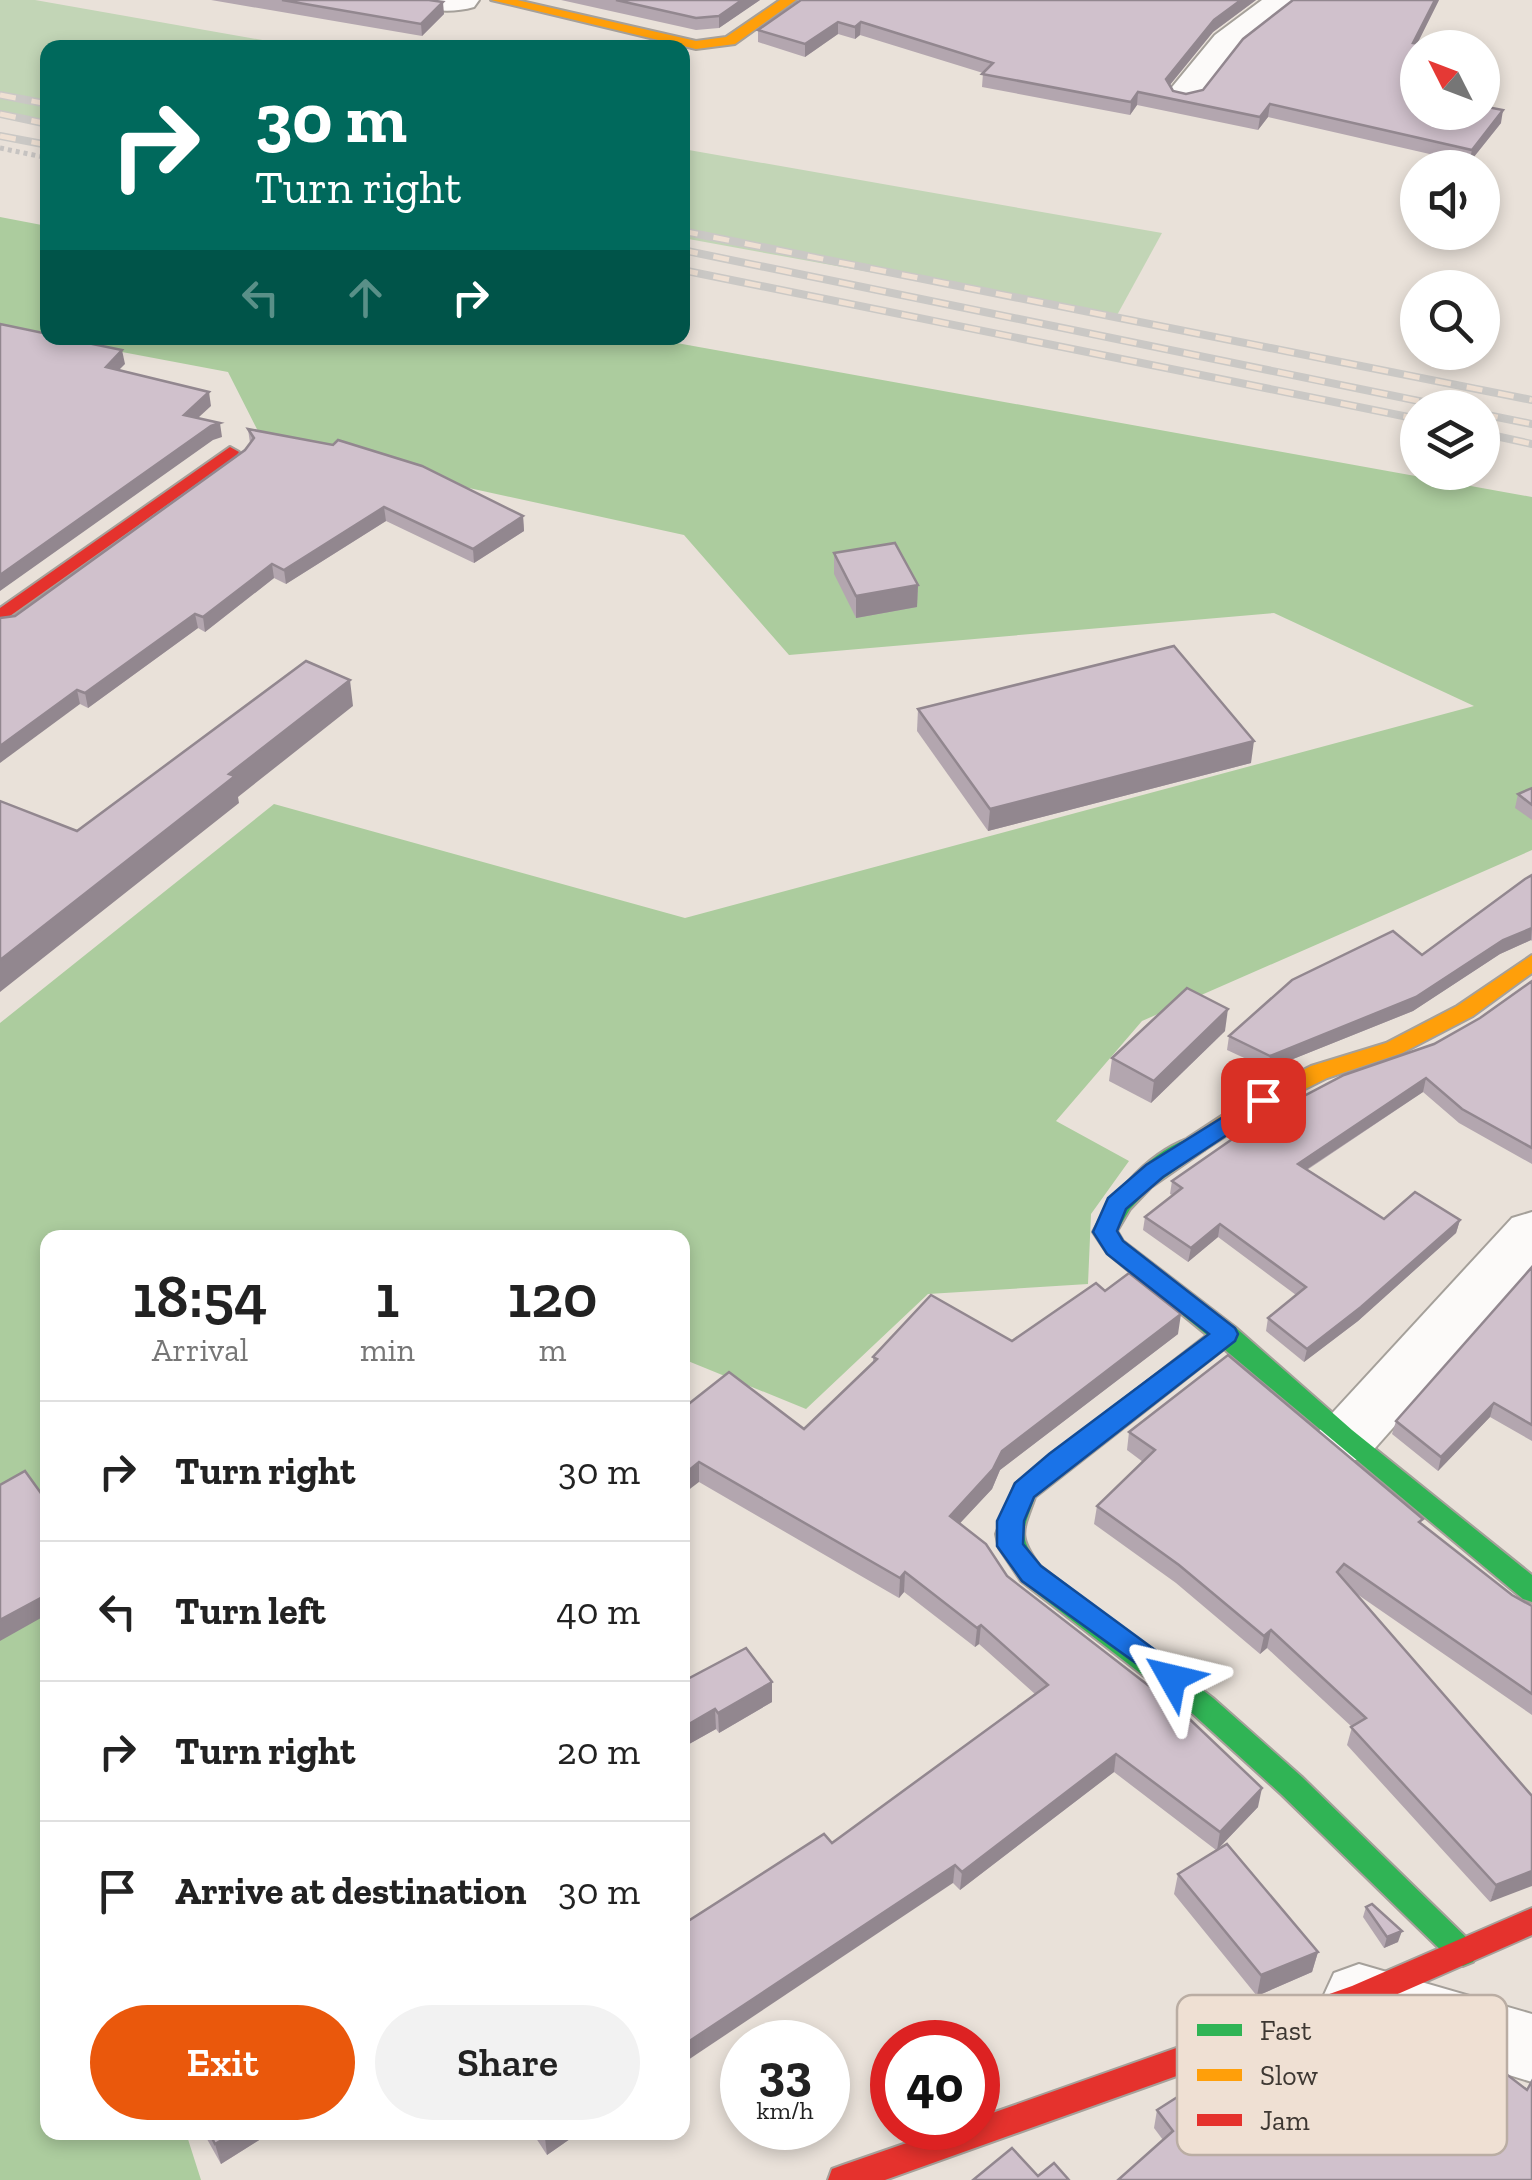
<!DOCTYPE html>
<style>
body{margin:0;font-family:"Zilla Slab",serif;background:#f2f2f2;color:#222;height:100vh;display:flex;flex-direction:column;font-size:38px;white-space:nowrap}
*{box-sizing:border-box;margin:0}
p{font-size:32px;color:#767676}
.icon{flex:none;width:55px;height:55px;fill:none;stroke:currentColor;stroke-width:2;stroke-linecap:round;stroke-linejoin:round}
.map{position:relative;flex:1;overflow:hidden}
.details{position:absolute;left:40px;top:1230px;width:650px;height:910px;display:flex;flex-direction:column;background:#fff;border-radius:20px;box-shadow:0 5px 15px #0003}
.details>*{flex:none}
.guide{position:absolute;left:40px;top:40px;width:650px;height:305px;border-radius:20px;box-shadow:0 5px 15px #0003;background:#00695c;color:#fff;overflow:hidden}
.needle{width:65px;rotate:312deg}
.controls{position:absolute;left:1400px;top:30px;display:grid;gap:20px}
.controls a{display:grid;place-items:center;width:100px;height:100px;border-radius:50%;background:#fff;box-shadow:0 5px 15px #0003;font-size:50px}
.speed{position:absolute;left:720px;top:2020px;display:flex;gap:20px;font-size:50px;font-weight:700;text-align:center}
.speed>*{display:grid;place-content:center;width:130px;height:130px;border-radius:50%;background:#fff;box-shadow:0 5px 15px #0003;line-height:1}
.speed small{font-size:25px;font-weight:400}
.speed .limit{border:15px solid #d22;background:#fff;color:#111}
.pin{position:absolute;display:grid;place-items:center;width:85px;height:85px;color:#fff;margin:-42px;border-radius:20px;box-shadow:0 5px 15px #0006}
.me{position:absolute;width:110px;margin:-55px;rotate:307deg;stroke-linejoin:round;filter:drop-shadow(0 0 8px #0008)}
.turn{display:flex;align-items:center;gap:35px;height:210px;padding:0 50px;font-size:45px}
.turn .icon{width:130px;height:130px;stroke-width:2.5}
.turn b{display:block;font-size:70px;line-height:85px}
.lanes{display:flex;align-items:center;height:95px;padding:0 50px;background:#0003;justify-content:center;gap:50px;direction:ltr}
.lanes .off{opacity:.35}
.eta{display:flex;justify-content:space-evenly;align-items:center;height:170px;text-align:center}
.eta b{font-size:60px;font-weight:600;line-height:70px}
.action{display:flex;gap:20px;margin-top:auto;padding:20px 50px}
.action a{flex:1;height:115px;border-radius:60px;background:#ea580c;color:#fff;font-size:40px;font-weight:600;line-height:115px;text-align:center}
.action a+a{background:#f2f2f2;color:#222}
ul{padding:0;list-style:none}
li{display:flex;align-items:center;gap:30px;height:140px;padding:0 50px;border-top:2px solid #e0e0e0}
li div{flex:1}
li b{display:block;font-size:38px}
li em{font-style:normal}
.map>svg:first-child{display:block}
</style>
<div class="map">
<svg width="1532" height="2180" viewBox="0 0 1532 2180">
<rect width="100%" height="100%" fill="#e9e1d9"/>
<g fill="#c2d5b6">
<polygon points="0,0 35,0 302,47 48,48 47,121 0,113"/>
<polygon points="683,149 1162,233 1116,317 683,238"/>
</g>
<polygon fill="#accc9e" points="0,217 47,226 48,338 649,338 1532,497 1532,850 1142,1021 1056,1121 1129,1161 1091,1214 1088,1284 928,1294 806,1409 683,1359 682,1238 48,1238 48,2132 186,2133 201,2180 0,2180 0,1023 274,804 685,918 1474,706 1274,613 789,655 684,535 264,443 228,372 0,329"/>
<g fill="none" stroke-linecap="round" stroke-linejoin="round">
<defs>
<g id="street">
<path d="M 415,0 L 479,0 L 474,7 C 456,12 438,12 420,7 Z"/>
<polygon points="1262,0 1301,0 1239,49 1199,100 1186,103 1173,100 1168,92 1215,35"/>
<polygon points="1532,1212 1532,1271 1368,1456 1346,1463 1324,1456 1315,1439 1324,1422 1512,1218"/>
<polygon points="1359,1964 1532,2014 1532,2082 1334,2021 1323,1997 1334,1973"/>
</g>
<path id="fast" d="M 1196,1136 L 1207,1144 L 1204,1150 L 1151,1187 L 1130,1209 L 1117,1231 L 1123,1241 L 1235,1327 L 1352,1430 L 1532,1575 L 1532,1602 L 1523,1599 L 1224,1349 L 1035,1497 C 1023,1531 1017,1535 1039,1565 L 1213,1698 L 1302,1777 L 1473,1944 L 1478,1953 L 1473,1962 L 1463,1966 L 1453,1962 L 1282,1795 L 1193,1714 L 1021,1581 L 999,1548 L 996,1534 L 1015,1484 L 1207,1335 L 1107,1253 L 1093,1232 C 1114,1192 1151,1149 1196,1136 Z"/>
<g id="slow">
<polygon points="491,0 517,0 696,41 726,37 780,0 796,0 735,44 696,49"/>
<polygon points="1532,955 1532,973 1473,1016 1402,1053 1327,1078 1271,1106 1204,1150 1196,1152 1185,1144 1188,1138 1255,1094 1311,1066 1386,1043 1457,1006"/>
</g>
<g id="jam">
<polygon points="230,447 239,452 236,456 0,623 0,608"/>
<polygon points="1532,1908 1532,1935 1359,2011 885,2180 828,2180 832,2169 843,2165 950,2128 978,2128 978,2118 1352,1986"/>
</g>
</defs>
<use href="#street" stroke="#a5a09a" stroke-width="4"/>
<use href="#fast" stroke="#a5a09a" stroke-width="4"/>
<use href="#slow" stroke="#a5a09a" stroke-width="4"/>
<use href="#jam" stroke="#a5a09a" stroke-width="4"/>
<polyline stroke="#c6c3c1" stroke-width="5" stroke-dasharray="4 4" stroke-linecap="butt" points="0,148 48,158"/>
<use href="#street" fill="#fcfaf9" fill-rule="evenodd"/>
<use href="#fast" fill="#30b455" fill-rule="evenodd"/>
<use href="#slow" fill="#ff9f0a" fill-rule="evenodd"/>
<use href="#jam" fill="#e5322d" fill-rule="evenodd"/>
<defs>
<g id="rail">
<polyline points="0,95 48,104"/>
<polyline points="0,114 48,124"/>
<polyline points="0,136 48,145"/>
<polyline points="682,231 1532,400"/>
<polyline points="682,250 1453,408"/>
<polyline points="682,270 1418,419"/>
<polyline points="1482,414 1532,424"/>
<polyline points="1482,433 1532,444"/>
</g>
</defs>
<use href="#rail" stroke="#cac8c5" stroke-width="8"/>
<use href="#rail" stroke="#efe0d3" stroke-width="5" stroke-dasharray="16" stroke-linecap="butt"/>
</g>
<g fill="#b3a6af">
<polygon points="211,0 429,0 444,14 422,36"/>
<polygon points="561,0 760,0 719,28 696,30"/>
<polygon points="801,0 1256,0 1213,32 1170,85 1173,91 1186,94 1203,90 1439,0 1417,44 1418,112 1501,123 1469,163 1268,117 1258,130 1137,105 1130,115 982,87 983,73 860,35 855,39 838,34 805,57 758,42 758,30"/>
<polygon points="248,429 523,516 524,531 474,563 386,521 286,584 274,578 205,632 198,628 88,708 80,704 15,616 245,450 250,443"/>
<polygon points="834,553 918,585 917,607 856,618 834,574"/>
<polygon points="918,709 1251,763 988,831 917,731"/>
<polygon points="1532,788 1532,820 1515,808 1518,794"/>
<polygon points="1532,875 1532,941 1531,940 1500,954 1413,1011 1268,1069 1227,1050 1229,1036 1422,955"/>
<polygon points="1532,981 1532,1164 1459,1123 1423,1092 1307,1170 1384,1219 1460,1220 1456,1233 1358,1321 1304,1362 1266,1331 1268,1318 1296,1295 1218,1237 1188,1262 1143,1230 1145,1217 1172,1195 1170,1194 1172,1181 1434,1044 1480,1018"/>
<polygon points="1225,1031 1151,1103 1109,1081 1112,1058"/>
<polygon points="1532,1267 1532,1441 1490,1417 1438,1471 1392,1434 1396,1421"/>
<polygon points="1105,1291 1178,1334 1000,1470 992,1489 960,1523 1007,1576 1258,1807 1217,1850 1318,1952 1312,1972 1257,1996 1174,1894 1178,1874 1216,1850 1114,1772 960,1890 953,1883 832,1843 1035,1694 979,1644 975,1647 904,1592 899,1598 699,1482 686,1406 804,1429 873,1362 873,1357 1012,1341"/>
<polygon points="1129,1432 1421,1524 1512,1595 1532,1606 1532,1715 1354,1592 1532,1796 1490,1902 1347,1745 1352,1727 1267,1648 1260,1654 1176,1583 1094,1524 1097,1506 1143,1462 1127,1450"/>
<polygon points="682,1682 772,1682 772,1702 719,1733 716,1729 682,1748"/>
<polygon points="1366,1907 1398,1942 1384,1948 1363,1917"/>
<polygon points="1339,2094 1532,2180 1163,2140 1154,2128 1157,2110 1228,2097"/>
<polygon points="203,2132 272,2132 221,2164"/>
<polygon points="532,2132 580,2132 547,2155"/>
</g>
<g fill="#92878f">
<polygon points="742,0 760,0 719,28 719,16"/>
<polygon points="1241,0 1256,0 1213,32 1164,92 1166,79 1214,20"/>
<polygon points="1435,0 1439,0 1411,56 1413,43"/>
<polygon points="443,2 444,14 422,36 421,24"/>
<polygon points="838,22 838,34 805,57 805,44"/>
<polygon points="861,22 860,35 855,39 855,27"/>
<polygon points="1138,92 1137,105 1130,115 1131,102"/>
<polygon points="1270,104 1268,117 1258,130 1260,117"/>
<polygon points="1503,110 1501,123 1469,163 1472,150"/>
<polygon points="122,350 125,364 108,381 106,367"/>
<polygon points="209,392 211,406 186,429 184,415"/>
<polygon points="220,423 222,437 213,440 0,591 0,575 211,426"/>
<polygon points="384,507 386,521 286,584 284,570"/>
<polygon points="523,516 524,531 474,563 473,549"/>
<polygon points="272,564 274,578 205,632 203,617"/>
<polygon points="918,585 917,607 856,618 856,596"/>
<polygon points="195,614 198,628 88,708 85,693"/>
<polygon points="350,680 353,706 238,797 239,803 0,992 0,960 229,774"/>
<polygon points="77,690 80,704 0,763 0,746"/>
<polygon points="1254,741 1251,763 988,831 990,809"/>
<polygon points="1532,928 1531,940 1500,954 1413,1011 1268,1069 1270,1056 1503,940"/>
<polygon points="1228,1009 1225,1031 1151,1103 1154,1081"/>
<polygon points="1426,1078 1423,1092 1295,1177 1298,1164"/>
<polygon points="1460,1220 1456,1233 1358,1321 1304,1362 1307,1349"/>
<polygon points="1220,1224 1218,1237 1188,1262 1191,1248"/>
<polygon points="1181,1314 1178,1334 1000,1470 992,1489 949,1535 950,1516 1002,1451"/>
<polygon points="1494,1403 1490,1417 1438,1471 1441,1457"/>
<polygon points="699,1462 699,1482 682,1495 682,1476"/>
<polygon points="905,1572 904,1592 899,1598 900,1578"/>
<polygon points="48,1594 48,1614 0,1641 0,1620"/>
<polygon points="981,1625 979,1644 975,1647 977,1628"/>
<polygon points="1271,1630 1267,1648 1260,1654 1264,1636"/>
<polygon points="772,1682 772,1702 719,1733 718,1713"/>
<polygon points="715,1709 716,1729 682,1748 682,1728"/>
<polygon points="1116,1754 1114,1772 960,1890 962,1872"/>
<polygon points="1262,1788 1258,1807 1217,1850 1220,1832"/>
<polygon points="955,1865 953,1883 682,2064 682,2046"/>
<polygon points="1532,1871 1532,1886 1490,1902 1496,1885"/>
<polygon points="1402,1931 1398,1942 1384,1948 1387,1937"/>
<polygon points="1318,1952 1312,1972 1257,1996 1261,1975"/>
<polygon points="235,2132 272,2132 221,2164 215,2144"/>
<polygon points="553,2132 580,2132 547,2155 545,2138"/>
</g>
<g fill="#d0c1cc" stroke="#92878f" stroke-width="2.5">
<polygon points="282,0 429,0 443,2 421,24"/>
<polygon points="616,0 742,0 719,16 696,18"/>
<polygon points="801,0 1241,0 1214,20 1166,79 1173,91 1186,94 1203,90 1243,39 1293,0 1435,0 1413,43 1447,48 1418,48 1418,112 1482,112 1482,106 1503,110 1472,150 1270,104 1260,117 1138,92 1131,102 982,74 993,63 861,22 855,27 838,22 805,44 758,30"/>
<polygon points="0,324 48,334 48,338 63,338 122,350 106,367 209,392 184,415 220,423 211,426 0,575"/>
<polygon points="248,429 333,445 338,440 422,466 523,516 473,549 384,507 284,570 272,564 203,617 195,614 85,693 77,690 0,746 0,618 15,616 245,450 254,438"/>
<polygon points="895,543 918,585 856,596 834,553"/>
<polygon points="1174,646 1254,741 990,809 918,709"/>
<polygon points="306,661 350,680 229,774 235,776 0,960 0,801 77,831"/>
<polygon points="1532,788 1532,805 1518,794"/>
<polygon points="1532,875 1532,928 1503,940 1416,997 1270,1056 1229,1036 1292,980 1393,931 1422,955 1525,879"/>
<polygon points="1532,981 1532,1148 1462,1109 1426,1078 1298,1164 1384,1219 1415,1192 1460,1220 1361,1307 1307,1349 1268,1318 1306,1287 1220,1224 1191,1248 1145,1217 1182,1188 1172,1181 1264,1117 1344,1075 1434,1044 1480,1018"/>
<polygon points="1187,988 1228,1009 1154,1081 1112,1058"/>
<polygon points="1532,1267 1532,1425 1494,1403 1441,1457 1396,1421"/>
<polygon points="1129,1273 1181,1314 1002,1451 993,1469 950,1516 986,1544 1007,1576 1180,1710 1262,1788 1220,1832 1116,1754 962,1872 955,1865 682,2046 682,1925 824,1834 832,1843 1048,1685 981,1625 977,1628 905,1572 900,1578 699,1462 682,1476 682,1402 686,1406 729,1372 804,1429 877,1359 873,1357 931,1295 1012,1341 1096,1283 1105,1291"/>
<polygon points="1228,1355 1423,1519 1419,1522 1512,1595 1532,1606 1532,1694 1344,1564 1337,1572 1532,1796 1532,1871 1496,1885 1351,1727 1366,1718 1271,1630 1264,1636 1179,1565 1097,1506 1155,1450 1129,1432"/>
<polygon points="25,1471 48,1503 48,1594 0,1620 0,1485"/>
<polygon points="746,1648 772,1682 718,1713 715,1709 682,1728 682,1682"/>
<polygon points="1227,1844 1318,1952 1261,1975 1178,1874"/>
<polygon points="1372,1904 1402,1931 1387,1937 1366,1907"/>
<polygon points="1400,2025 1471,2047 1527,2090 1532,2081 1532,2180 1118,2180 1173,2131 1157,2110 1212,2075 1228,2097 1288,2046 1339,2094"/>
<polygon points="209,2132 235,2132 215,2144"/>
<polygon points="1012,2148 1038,2176 1054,2163 1069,2180 973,2180"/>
</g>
<polygon fill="#1a73e8" stroke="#114b97" stroke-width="2.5" points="1263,1092 1271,1094 1274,1100 1271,1106 1163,1177 1126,1209 1117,1231 1123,1241 1235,1328 1238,1334 1235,1341 1034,1497 1024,1521 1023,1544 1041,1566 1181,1669 1185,1678 1181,1686 1172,1689 1022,1581 997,1546 997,1521 1015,1483 1049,1454 1209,1334 1107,1254 1093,1232 1108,1198 1146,1165"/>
<rect x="1177" y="1995" width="330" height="160" rx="15" fill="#efe0d3" stroke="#baada3" stroke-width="2.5"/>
<rect x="1197" y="2024" width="45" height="12" fill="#30b455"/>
<rect x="1197" y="2069" width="45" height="12" fill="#ff9f0a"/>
<rect x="1197" y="2114" width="45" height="12" fill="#e5322d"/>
<g font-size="28" fill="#3d3732">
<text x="1260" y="2040">Fast</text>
<text x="1260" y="2085">Slow</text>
<text x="1260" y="2130">Jam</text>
</g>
</svg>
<div class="controls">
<a><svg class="needle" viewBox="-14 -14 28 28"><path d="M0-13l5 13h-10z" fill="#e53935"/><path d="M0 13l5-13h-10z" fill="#767676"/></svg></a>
<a><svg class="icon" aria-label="sound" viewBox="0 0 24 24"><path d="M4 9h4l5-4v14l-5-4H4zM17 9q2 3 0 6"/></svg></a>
<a><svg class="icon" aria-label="search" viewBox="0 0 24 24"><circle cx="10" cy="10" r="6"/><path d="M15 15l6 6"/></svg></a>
<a><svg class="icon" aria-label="layers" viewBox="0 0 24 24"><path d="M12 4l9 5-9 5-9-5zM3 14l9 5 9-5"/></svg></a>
</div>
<div class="speed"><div>33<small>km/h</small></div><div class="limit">40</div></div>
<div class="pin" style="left:1263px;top:1100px;background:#d93025"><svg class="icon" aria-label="arrive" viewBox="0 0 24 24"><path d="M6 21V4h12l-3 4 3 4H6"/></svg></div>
<svg class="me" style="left:1172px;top:1678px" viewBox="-20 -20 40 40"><path d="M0-17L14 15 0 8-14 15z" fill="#1a73e8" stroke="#fff" stroke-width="4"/></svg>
<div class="guide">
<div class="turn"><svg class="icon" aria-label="right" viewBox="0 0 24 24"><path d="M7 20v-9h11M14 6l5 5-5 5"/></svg><div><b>30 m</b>Turn right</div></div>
<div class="lanes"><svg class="icon off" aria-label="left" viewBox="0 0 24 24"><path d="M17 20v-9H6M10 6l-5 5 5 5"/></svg><svg class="icon off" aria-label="ahead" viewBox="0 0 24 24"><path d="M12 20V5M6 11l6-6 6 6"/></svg><svg class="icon" aria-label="right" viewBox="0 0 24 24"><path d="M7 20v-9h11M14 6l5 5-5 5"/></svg></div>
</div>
<section class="details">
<div class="eta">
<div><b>18:54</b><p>Arrival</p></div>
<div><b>1</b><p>min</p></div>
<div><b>120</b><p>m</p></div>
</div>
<ul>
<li><svg class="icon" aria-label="right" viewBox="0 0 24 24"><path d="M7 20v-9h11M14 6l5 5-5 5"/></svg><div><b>Turn right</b></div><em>30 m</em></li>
<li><svg class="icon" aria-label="left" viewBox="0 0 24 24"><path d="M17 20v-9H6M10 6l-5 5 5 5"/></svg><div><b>Turn left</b></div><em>40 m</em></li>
<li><svg class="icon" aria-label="right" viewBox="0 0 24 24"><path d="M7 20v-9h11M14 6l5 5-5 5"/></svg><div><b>Turn right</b></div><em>20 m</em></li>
<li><svg class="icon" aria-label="arrive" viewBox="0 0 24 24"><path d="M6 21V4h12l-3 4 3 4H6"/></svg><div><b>Arrive at destination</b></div><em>30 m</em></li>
</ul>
<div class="action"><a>Exit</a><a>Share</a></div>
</section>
</div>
